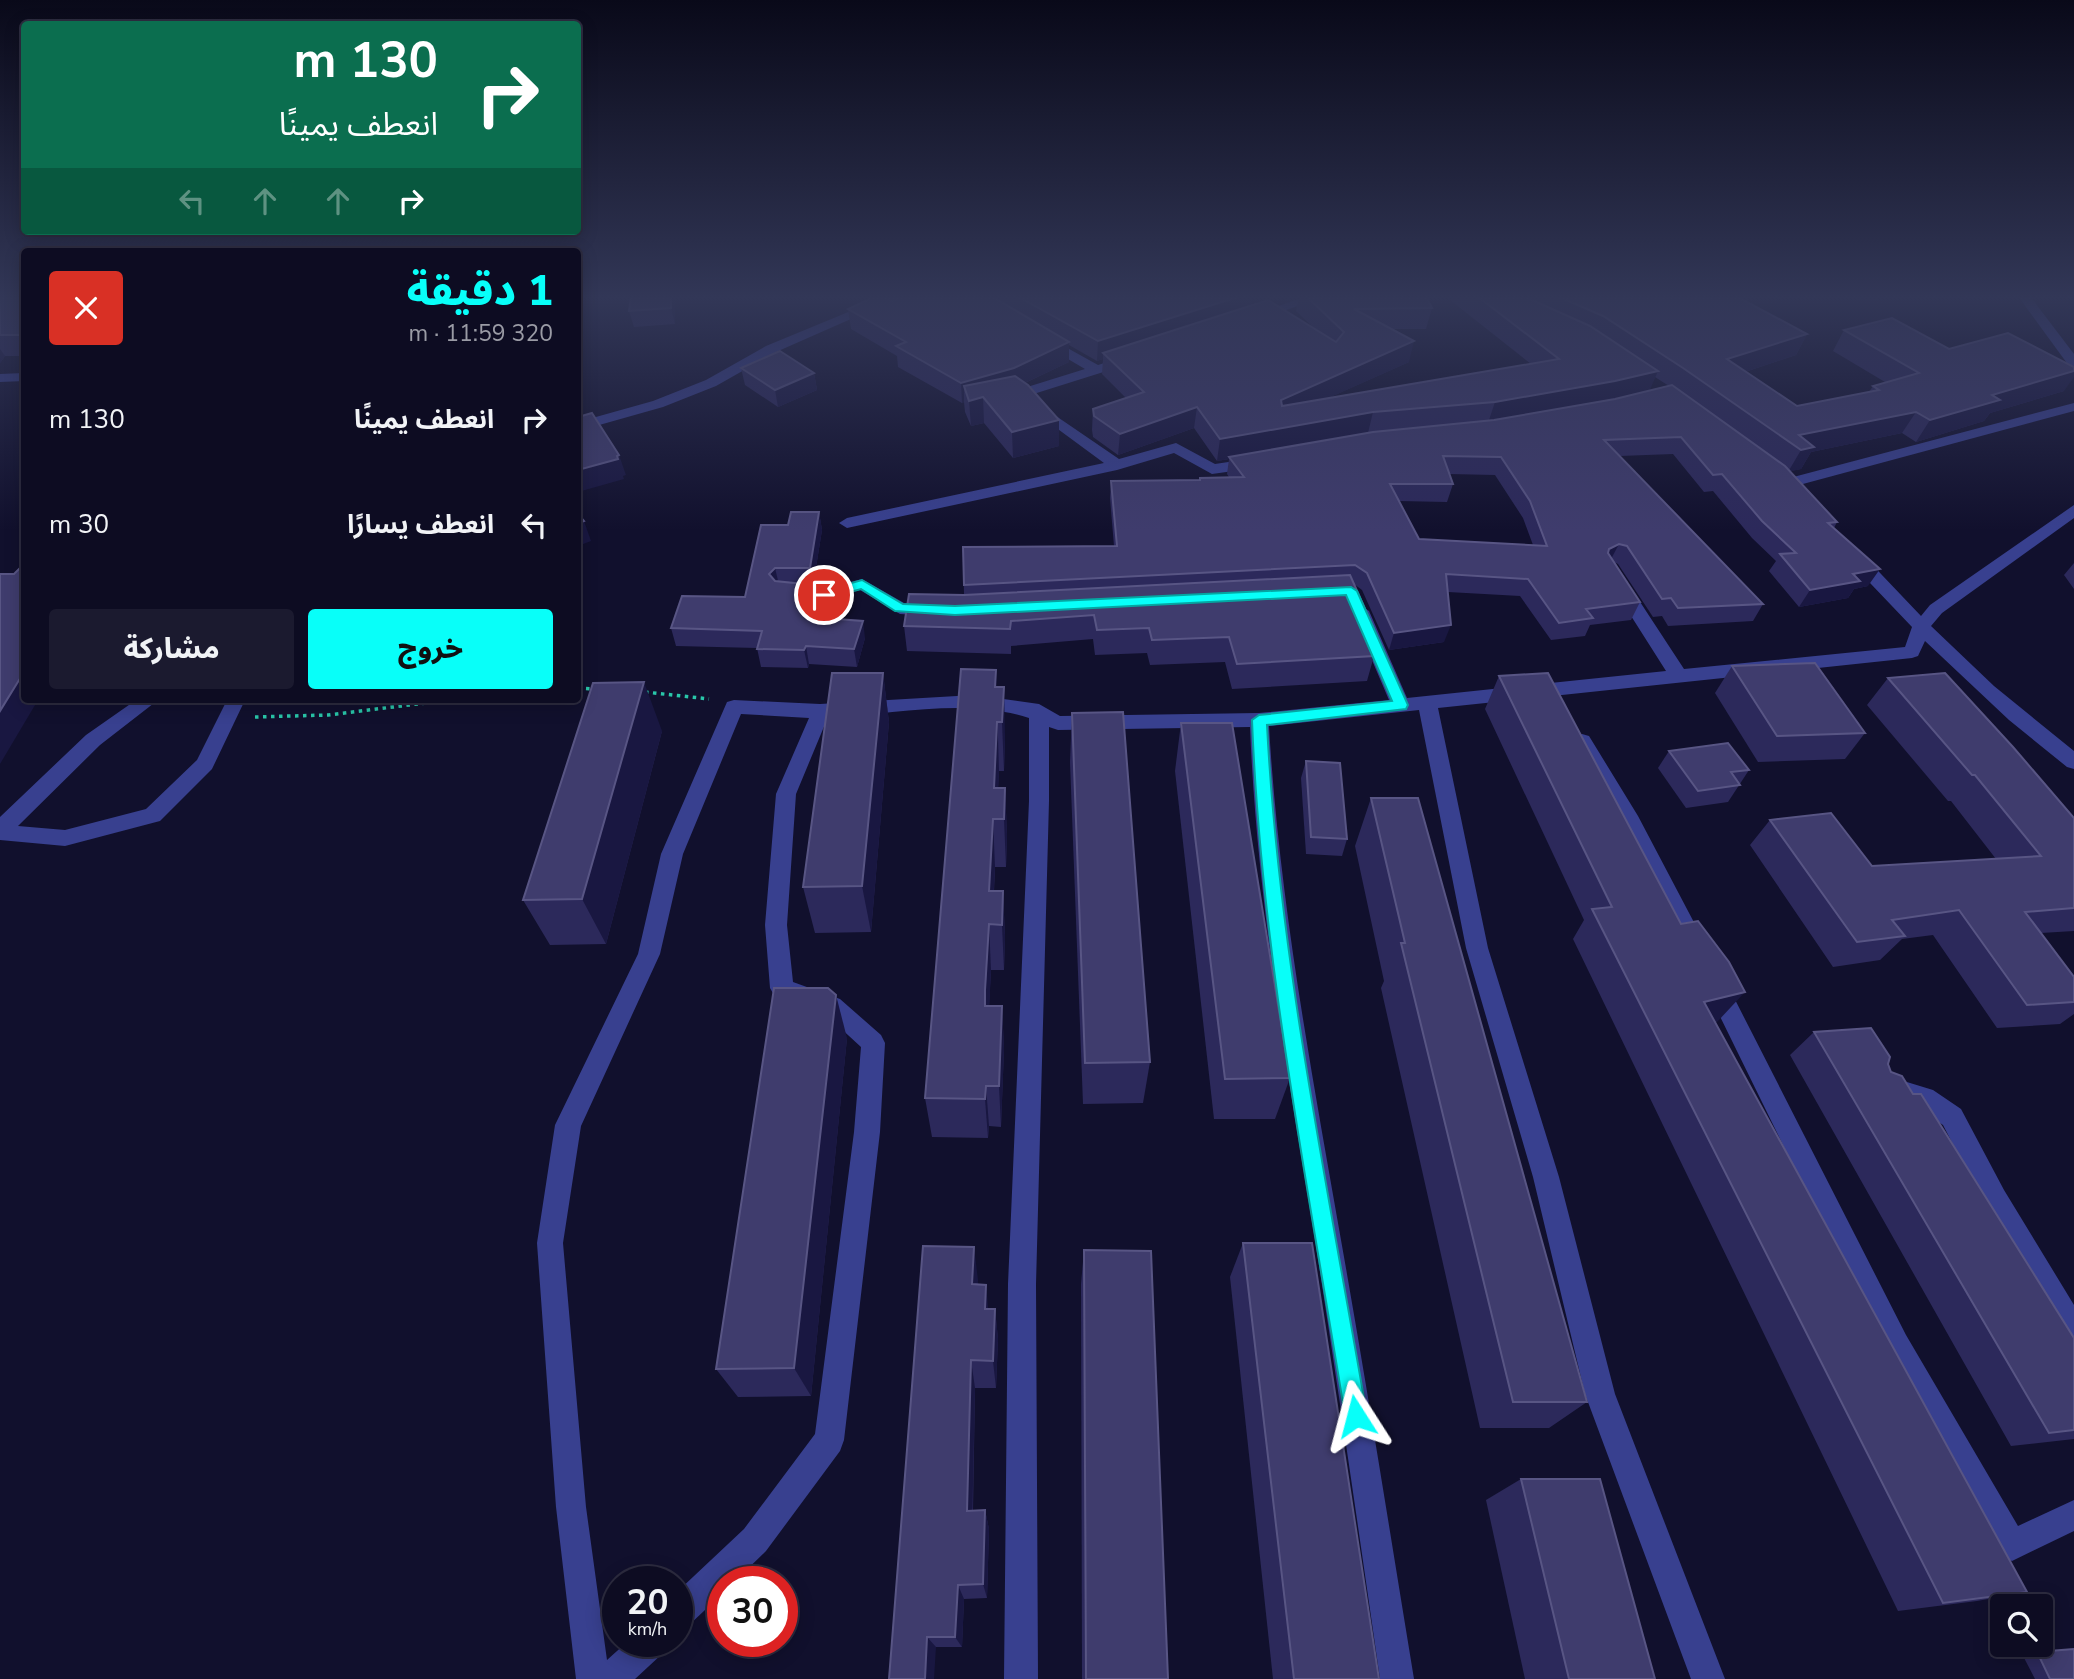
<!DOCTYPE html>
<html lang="ar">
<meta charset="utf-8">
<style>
body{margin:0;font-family:"Nunito Sans","Noto Sans Arabic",sans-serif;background:#1b1a2f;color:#f1f3f6;direction:rtl;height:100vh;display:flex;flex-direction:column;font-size:26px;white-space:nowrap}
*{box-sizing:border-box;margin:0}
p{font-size:23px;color:#9a9ba5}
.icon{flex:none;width:38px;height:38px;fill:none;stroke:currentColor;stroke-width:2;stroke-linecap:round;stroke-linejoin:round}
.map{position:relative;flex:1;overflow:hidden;direction:ltr}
.side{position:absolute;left:21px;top:248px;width:560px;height:455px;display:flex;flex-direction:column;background:#0d0c22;border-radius:7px;box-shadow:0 4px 18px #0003,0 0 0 2px #2d2c40;direction:rtl}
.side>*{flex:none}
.top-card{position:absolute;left:21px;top:21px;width:560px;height:214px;border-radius:7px;box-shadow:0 4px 18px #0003,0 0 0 2px #2d2c40;direction:rtl;background:#0b6e4f;color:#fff;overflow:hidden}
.fabs{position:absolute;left:1990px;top:1594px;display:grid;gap:14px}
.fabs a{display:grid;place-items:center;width:63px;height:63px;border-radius:7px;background:#0d0c22;box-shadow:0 4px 18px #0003,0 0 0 2px #2d2c40;font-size:35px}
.speed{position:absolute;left:602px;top:1566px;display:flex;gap:14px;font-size:35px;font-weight:700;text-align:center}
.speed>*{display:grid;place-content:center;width:91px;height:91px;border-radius:50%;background:#0d0c22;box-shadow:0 4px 18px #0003,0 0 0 2px #2d2c40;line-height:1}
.speed small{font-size:18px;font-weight:400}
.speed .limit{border:10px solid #d22;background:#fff;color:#111}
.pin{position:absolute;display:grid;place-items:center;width:60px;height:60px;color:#fff;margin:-30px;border:4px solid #fff;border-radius:50%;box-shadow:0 2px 7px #0007}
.me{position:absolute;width:77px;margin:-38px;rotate:351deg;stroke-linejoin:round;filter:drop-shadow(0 0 5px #0008)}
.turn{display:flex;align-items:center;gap:24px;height:147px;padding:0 28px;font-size:32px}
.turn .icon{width:91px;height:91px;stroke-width:2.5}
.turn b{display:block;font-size:49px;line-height:60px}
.lanes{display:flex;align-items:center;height:66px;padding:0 28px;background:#0003;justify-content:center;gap:35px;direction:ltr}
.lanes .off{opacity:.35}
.round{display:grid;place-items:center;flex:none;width:74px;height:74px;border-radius:7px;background:#1b1a2f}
.overview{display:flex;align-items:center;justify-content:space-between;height:119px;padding:0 28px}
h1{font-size:42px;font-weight:800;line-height:52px;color:#08fff9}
.primary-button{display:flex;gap:14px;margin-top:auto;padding:14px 28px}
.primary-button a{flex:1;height:80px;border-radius:7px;background:#08fff9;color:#111;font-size:28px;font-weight:800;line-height:80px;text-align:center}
.primary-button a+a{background:#1b1a2f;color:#f1f3f6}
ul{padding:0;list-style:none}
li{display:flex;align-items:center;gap:21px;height:105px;padding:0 28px}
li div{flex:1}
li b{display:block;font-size:26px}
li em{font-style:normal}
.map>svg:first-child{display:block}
</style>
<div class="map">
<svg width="2074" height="1679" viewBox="0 0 2074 1679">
<rect width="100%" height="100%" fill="#11102d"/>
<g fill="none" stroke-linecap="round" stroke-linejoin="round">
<g stroke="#29c6a9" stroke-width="3.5" stroke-dasharray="3.5 4.5" stroke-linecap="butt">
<polyline points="578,688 594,689"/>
<polyline points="645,692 709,699"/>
<polyline points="255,717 328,715 450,700"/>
</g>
<g fill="#38408f" fill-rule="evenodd">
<polygon points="887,296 903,296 776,352 716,386 663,407 578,431 578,422 653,401 706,380 766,346"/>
<polygon points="1307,296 1325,296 1259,320 1254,321 1247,317"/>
<polygon points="2018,296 2030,296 2074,354 2074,367 2069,366"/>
<polygon points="1044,335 1098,365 1127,356 1134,360 1132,363 1024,397 1014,397 1012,394 1014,391 1085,369 1039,342 1037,339"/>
<polygon points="24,373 24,381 0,382 0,374"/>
<polygon points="1037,403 1119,459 1176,443 1215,464 1255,458 1263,463 1255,468 1212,474 1174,453 1117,470 847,528 839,523 847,518 1104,463 1032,410 1030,407 1032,404"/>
<polygon points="2074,403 2074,411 1788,488 1780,483 1782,480"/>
<path d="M 2074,505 L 2074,518 L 1942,613 L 1931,626 L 1994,686 L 2074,751 L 2074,769 L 2067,767 L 2009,720 L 1925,641 L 1918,656 L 1912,658 L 1438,708 L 1488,948 L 1559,1177 L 1615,1394 L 1725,1679 L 1691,1679 L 1585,1394 L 1533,1177 L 1466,948 L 1419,710 L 1269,726 C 1279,899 1311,1069 1341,1240 C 1367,1386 1390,1533 1414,1679 L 1380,1679 C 1359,1533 1338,1386 1315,1240 C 1287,1069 1257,900 1250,727 L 1058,730 L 1049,727 L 1049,801 L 1036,1284 L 1038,1679 L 1004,1679 L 1008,1284 L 1029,801 L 1029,718 C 965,697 894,715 828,717 L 796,794 L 787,925 L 793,982 L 840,999 L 881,1035 L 885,1043 L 880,1132 L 844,1440 L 840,1451 L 766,1551 L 734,1582 L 723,1582 L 723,1593 L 688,1626 L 677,1631 L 677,1592 L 744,1529 L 815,1434 L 854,1132 L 861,1047 L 824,1013 L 774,995 L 770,988 L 765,925 L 776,794 L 809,718 L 741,714 L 683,854 L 660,954 L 581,1126 L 563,1243 L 586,1507 L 607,1660 L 627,1642 L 666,1642 L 662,1654 L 635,1679 L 576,1679 L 556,1507 L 537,1243 L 555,1125 L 638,954 L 661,854 L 727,702 L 734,700 L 820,704 L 974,695 L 1039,704 L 1060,716 L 1259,713 L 1389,700 L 1351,611 L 1360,605 L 1369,611 L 1407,698 L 1666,671 L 1612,586 L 1621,580 L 1627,582 L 1684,669 L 1905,647 L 1912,627 L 1850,562 L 1848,558 L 1850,554 L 1862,554 L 1921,616 L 1930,605 Z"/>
<path d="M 862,579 L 904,603 L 935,604 L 944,610 L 935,616 L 900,614 L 860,590 C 841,596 793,609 778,592 L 787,586 L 824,589 Z"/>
<polygon points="136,700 158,700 100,745 18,826 65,830 146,809 197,760 227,700 245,700 212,769 160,821 65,846 0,840 0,817 86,735"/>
<polygon points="1582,734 1589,736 1638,816 1708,949 1705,956 1697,958 1689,956 1623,826 1572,741 1575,736"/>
<polygon points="1717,977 1725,980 1906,1335 2018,1526 2074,1500 2074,1531 2012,1561 2001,1556 1886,1355 1709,994 1705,987 1709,980"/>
<polygon points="1897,1079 1933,1090 1961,1109 2004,1190 2074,1305 2074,1346 2064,1342 1986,1208 1943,1125 1917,1107 1888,1098 1885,1090 1888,1082"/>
</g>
</g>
<g fill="#2c295b" fill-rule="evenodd">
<polygon points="0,296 24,296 24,356 5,356 0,363"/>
<polygon points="675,296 675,324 634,327 629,311"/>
<path d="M 903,296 L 1252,296 L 1251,306 L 1315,329 L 1296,311 L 1299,297 L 1286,300 L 1281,296 L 1426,296 L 1432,308 L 1426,329 L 1392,329 L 1409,362 L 1328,398 L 1531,364 L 1445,296 L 1736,296 L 1807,334 L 1796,355 L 1745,372 L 1797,406 L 1869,392 L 1873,386 L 1885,382 L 1833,351 L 1844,330 L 1949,349 L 2064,391 L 1990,413 L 1984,421 L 1916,442 L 1902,433 L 1811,452 L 1801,469 L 1790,471 L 1837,522 L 1834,528 L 1868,586 L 1854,589 L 1848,598 L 1799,607 L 1769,571 L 1776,561 L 1752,538 L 1713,491 L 1704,492 L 1673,454 L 1620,456 L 1763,604 L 1753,621 L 1668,626 L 1662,616 L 1653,617 L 1618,564 L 1614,562 L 1640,602 L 1631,620 L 1590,625 L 1585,636 L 1551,640 L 1520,596 L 1448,592 L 1444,642 L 1389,650 L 1362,590 L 1354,584 L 1374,629 L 1369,643 L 1374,656 L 1367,681 L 1232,689 L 1225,662 L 1150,665 L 1147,653 L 1095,655 L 1093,639 L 1011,646 L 1011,654 L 907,651 L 904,626 L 964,595 L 963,547 L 1114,546 L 1110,498 L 1111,481 L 1199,480 L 1200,478 L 1229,477 L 1227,474 L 1229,459 L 1217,461 L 1194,428 L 1118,455 L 1093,437 L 1092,430 L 1093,409 L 1126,398 L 1102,374 L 1103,359 L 1097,361 L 1069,345 L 1069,362 L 1025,383 L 1059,420 L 1059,446 L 1013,458 L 984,423 L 971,426 L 965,412 L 964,402 L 962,403 L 898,367 L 897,356 L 851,329 L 848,309 L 892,301 ZM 1655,377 L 1669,386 L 1649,390 ZM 1449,474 L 1495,475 L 1523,518 L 1533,545 L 1419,539 L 1399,501 L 1447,502 L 1453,484 Z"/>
<polygon points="1854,296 1908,296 1862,301"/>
<polygon points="741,368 814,373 817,390 778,407 745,385"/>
<polygon points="819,512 822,530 813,586 816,603 814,617 865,638 857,667 809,664 808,668 761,667 757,648 676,646 671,628 745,597 788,525"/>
<polygon points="2074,563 2074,589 2064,575"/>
<polygon points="1732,666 1865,733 1845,759 1758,762 1715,693"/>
<polygon points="996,670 996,687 1005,737 1004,771 999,771 998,788 1005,788 1007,836 1006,867 995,867 994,891 1003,891 1005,937 1004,970 991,970 989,1006 1002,1006 1004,1049 1001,1127 989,1126 988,1138 932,1137 925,1098"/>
<polygon points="883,673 889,722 871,932 815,933 803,887"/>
<polygon points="1499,676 1718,1021 1715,1022 2027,1592 1977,1601 1898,1611 1573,939 1584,920 1485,709"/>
<polygon points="1888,678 2074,818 2074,931 2041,933 2074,977 2074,1014 2060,1024 1997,1028 1933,935 1902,939 1880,960 1833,967 1750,845 1770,820 1872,866 1996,859 1951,801 1948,801 1867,705"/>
<polygon points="1072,713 1150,1062 1143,1103 1083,1104 1070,762"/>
<polygon points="1181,723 1290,1078 1275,1119 1214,1119 1175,771"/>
<polygon points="662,731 606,944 550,945 523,900"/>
<polygon points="1669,751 1749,770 1728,802 1686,808 1658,768"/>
<polygon points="1306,761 1347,839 1342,856 1306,854 1301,778"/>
<polygon points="1371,798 1587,1402 1549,1428 1480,1428 1381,988 1384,981 1355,846"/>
<polygon points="1814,1032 1888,1064 1891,1072 2074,1338 2074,1439 2011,1446 1790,1055"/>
<polygon points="847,1038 811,1396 738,1397 716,1369"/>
<polygon points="1243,1243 1379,1679 1273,1679 1230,1277"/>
<polygon points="1084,1250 1168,1679 1082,1679 1081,1284"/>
<polygon points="978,1280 978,1285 988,1309 995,1309 998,1339 996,1388 975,1388 973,1511 985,1510 989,1529 987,1598 964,1599 962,1647 936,1647 889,1679"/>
<polygon points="1521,1479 1655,1679 1525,1679 1486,1500"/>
<polygon points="2037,1652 2074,1679 2035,1679 2022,1654"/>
</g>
<g fill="#191741">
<polygon points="671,296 675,296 675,324 671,308"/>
<polygon points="1241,296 1252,296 1250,312 1103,353 1103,359 1097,361 1098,341"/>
<polygon points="1286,296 1299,296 1299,297 1286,300"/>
<polygon points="1865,296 1908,296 1862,301"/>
<polygon points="1807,334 1796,355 1717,381 1727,359"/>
<polygon points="1414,341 1409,362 1277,421 1281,400"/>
<polygon points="1069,342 1069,362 1014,388 983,397 984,423 971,426 969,401 964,386 964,402 962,403 961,383"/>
<polygon points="0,349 5,356 0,363"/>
<polygon points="1658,371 1649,392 1488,423 1495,402"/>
<polygon points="2074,371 2074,377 2064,391 1990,413 1984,421 1916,442 1930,420 1992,395"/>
<polygon points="814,373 817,390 778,407 775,390"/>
<polygon points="1197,407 1194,428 1118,455 1120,434"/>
<polygon points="1373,412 1368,433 1229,457 1229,459 1217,461 1220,439"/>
<polygon points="1916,412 1902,433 1811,452 1801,469 1788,472 1801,450 1799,435"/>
<polygon points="1059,420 1059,446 1013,458 1012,432"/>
<polygon points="619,455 626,475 623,476 624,479 578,492 578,470"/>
<polygon points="819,512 822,530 813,586 810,568"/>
<polygon points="584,521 591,541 578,546 578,523"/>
<polygon points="1619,544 1610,561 1601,567 1609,549"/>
<polygon points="775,568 779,585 769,574"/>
<polygon points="1880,569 1868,586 1854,589 1848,598 1799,607 1810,590 1853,574"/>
<polygon points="813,585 816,603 812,634 809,617"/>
<polygon points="863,621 865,638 857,667 854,649"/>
<polygon points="1451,625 1444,642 1389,650 1394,633"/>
<polygon points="1374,629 1366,654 1364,630"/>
<polygon points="806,646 809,664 808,668 804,650"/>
<polygon points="996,670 999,771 997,819 994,788"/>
<polygon points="24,672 24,700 38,700 0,764 0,711"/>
<polygon points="883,673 889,722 871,932 862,886"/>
<polygon points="644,682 662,731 606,944 582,899"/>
<polygon points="1004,687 1005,737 1004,771 1002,722"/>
<polygon points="1005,788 1007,836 1006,867 1004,819"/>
<polygon points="993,819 995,867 992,924 989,891"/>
<polygon points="1003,891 1005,937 1004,970 1002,925"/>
<polygon points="989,924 991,970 988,1034 985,1006"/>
<polygon points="1745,992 1718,1021 1679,1030 1704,1002"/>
<polygon points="836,995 847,1038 811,1396 794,1368"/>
<polygon points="1002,1006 1004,1049 1001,1127 999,1086"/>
<polygon points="986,1086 989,1126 988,1138 985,1099"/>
<polygon points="974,1247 978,1280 977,1316 972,1284"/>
<polygon points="986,1285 989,1317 985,1309"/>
<polygon points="995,1309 998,1339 996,1388 993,1361"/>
<polygon points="971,1360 975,1388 972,1530 967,1511"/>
<polygon points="985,1510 989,1529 987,1598 983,1584"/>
<polygon points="958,1585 964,1599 962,1647 955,1637"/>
<polygon points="927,1637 936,1647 934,1679 925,1679"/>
</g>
<g fill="#3f3c6d" stroke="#585584" stroke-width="2" fill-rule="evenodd">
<polygon points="0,296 24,296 24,333 22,335 0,335"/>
<polygon points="631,296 671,296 671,308 629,311"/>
<polygon points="876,296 881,296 892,301 903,296 991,296 1069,342 1014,368 961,383 896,346 906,342 848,309"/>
<polygon points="1017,296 1241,296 1098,341"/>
<polygon points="1306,296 1426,296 1432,308 1354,309 1414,341 1281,400 1282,406 1559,359 1477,296 1523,296 1590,326 1658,371 1615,381 1495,402 1373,412 1220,439 1197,407 1120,434 1094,416 1093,409 1144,392 1103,353 1268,300 1336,342 1344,332"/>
<polygon points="1557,296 1736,296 1807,334 1727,359 1797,406 1879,390 1873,386 1919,373 1844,330 1892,318 1949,349 2008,333 2074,367 2074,371 1992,395 2000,400 1930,420 1916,412 1799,435 1814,447 1801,450 1683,368 1603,316"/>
<polygon points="780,351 814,373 775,390 741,368"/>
<polygon points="1015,376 1028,385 1059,420 1012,432 983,397 969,401 964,386"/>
<path d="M 1672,385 L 1785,466 L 1837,522 L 1828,523 L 1880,569 L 1853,574 L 1860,581 L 1810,590 L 1780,554 L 1796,553 L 1762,521 L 1722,474 L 1713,475 L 1681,437 L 1604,440 L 1763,604 L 1678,608 L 1671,598 L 1662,599 L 1627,546 L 1619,544 L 1609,549 L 1608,553 L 1640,602 L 1586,609 L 1593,618 L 1559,623 L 1528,579 L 1446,574 L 1451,625 L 1394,633 L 1367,573 L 1355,565 L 964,585 L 963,547 L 1117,546 L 1111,481 L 1200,480 L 1200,478 L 1244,477 L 1229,457 L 1373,432 L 1494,420 L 1615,399 ZM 1443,456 L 1501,457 L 1530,501 L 1547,546 L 1419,539 L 1390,484 L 1453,484 Z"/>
<polygon points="592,413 619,455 617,456 618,459 578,470 578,417"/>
<polygon points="791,512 819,512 810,568 775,568 769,574 775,581 813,585 809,617 863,621 854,649 806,646 804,650 757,649 762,631 671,628 682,596 745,597 761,525 788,525"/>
<polygon points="578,514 584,521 578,523"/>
<polygon points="21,567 24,567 24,672 0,711 0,574 14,574"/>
<polygon points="1350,575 1374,629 1364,630 1374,656 1237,664 1229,637 1152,640 1149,628 1097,630 1094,615 1011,621 1010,629 904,626 909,594 964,595"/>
<polygon points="1815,663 1865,733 1777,736 1732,666"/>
<polygon points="961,669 996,670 995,687 1004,687 1002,722 997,722 994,788 1005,788 1004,819 993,819 989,891 1003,891 1002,925 989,924 985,990 985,1006 1002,1006 999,1086 986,1086 985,1099 925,1098"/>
<polygon points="832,673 883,673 862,886 803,887"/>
<polygon points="1548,673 1681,924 1698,921 1729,962 1745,992 1704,1002 2027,1592 1943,1603 1592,909 1612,907 1499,676"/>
<polygon points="1945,673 2013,747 2074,818 2074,908 2025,912 2074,977 2074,1002 2027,1005 1959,910 1892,920 1905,936 1857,942 1770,820 1831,813 1872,866 2041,856 1975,775 1972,775 1888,678"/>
<polygon points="644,682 582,899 523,900 593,683"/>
<polygon points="1123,712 1150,1062 1085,1063 1072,713"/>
<polygon points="1181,723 1232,723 1290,1078 1225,1079"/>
<polygon points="1728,743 1749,770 1731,772 1740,785 1698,791 1669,751"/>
<polygon points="1306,761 1340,763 1347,839 1311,837"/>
<polygon points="1371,798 1418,798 1587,1402 1513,1402 1401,943 1405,943"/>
<polygon points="774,988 828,988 836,995 794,1368 716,1369"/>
<polygon points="1871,1028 1890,1057 1888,1064 1891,1072 1902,1076 1913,1094 1921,1094 2074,1338 2074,1430 2049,1433 1814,1032"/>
<polygon points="1243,1243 1312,1243 1379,1679 1294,1679"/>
<polygon points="923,1246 974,1247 972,1284 986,1285 985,1309 995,1309 993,1361 971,1360 967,1511 985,1510 983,1584 958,1585 955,1637 927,1637 925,1679 889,1679"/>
<polygon points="1084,1250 1151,1251 1168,1679 1086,1679"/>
<polygon points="1521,1479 1600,1479 1655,1679 1569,1679"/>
<polygon points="2074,1649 2074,1679 2050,1679 2037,1652"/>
</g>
<linearGradient id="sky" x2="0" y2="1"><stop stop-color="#090919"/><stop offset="0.56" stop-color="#323757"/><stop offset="1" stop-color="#323757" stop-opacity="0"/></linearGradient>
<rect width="2074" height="531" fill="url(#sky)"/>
<path fill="#08fff9" stroke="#05a6a2" stroke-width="2" d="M 862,580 L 903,604 L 955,606 L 1351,587 L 1357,591 L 1408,705 L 1406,709 L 1267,725 C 1279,957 1328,1187 1367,1416 L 1364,1424 L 1356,1427 L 1348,1424 L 1345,1416 C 1308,1185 1261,954 1252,720 L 1259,715 L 1392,701 L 1346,595 L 955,615 L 895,611 L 861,589 L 824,599 L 817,595 L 819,592 Z"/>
</svg>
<div class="fabs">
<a><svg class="icon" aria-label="search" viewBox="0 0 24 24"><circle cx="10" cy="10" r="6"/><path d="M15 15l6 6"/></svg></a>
</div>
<div class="speed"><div>20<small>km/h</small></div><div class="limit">30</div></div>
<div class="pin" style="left:824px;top:595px;background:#d93025"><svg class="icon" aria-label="arrive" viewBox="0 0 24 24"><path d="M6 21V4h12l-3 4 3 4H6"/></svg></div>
<svg class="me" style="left:1356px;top:1416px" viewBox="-20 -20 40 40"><path d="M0-17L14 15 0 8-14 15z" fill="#08fff9" stroke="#fff" stroke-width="4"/></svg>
<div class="top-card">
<div class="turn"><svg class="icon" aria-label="right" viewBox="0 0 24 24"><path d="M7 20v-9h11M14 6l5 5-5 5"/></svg><div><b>130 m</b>انعطف يمينًا</div></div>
<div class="lanes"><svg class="icon off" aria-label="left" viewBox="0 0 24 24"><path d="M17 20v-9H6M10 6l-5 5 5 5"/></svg><svg class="icon off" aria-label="ahead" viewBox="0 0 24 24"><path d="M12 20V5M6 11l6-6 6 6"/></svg><svg class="icon off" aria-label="ahead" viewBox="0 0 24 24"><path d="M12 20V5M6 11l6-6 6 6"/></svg><svg class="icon" aria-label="right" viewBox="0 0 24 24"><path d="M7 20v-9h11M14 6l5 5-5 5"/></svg></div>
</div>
<section class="side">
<div class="overview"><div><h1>1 دقيقة</h1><p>320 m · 11:59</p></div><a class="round" style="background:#d93025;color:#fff"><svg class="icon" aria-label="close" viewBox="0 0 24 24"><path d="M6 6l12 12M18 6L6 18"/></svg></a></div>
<ul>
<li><svg class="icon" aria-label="right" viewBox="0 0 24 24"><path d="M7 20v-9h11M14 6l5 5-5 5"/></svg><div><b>انعطف يمينًا</b></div><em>130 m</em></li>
<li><svg class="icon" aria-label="left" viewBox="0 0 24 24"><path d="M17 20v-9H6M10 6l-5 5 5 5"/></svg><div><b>انعطف يسارًا</b></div><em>30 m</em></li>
</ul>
<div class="primary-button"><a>خروج</a><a>مشاركة</a></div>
</section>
</div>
